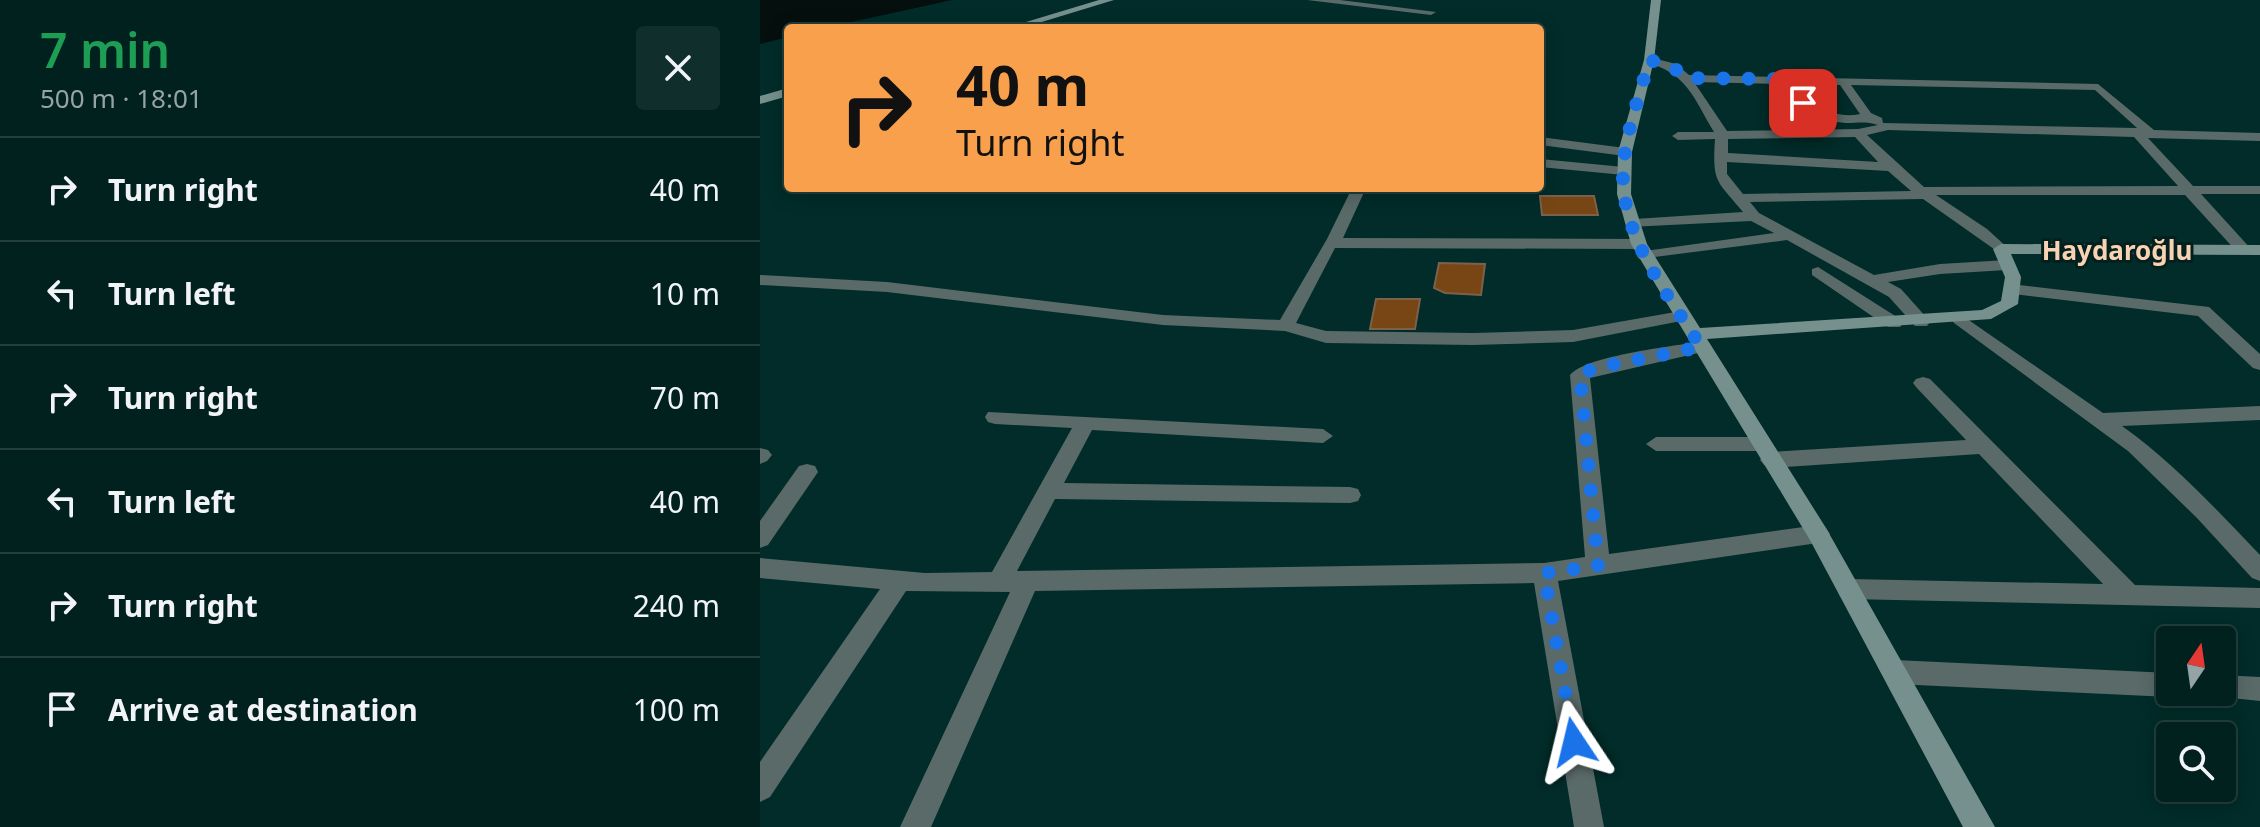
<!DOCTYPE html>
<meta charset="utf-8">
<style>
body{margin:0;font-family:"Noto Sans",sans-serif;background:#0f2e2c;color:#f1f3f6;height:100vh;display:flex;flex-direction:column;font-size:30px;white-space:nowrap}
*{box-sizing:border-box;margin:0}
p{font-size:26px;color:#96a3a4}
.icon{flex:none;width:44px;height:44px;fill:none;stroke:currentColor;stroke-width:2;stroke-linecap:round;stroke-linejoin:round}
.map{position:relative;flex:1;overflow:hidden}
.panel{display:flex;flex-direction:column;background:#01211f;width:760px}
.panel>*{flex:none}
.banner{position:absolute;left:24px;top:24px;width:760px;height:168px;border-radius:8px;box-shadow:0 4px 20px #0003,0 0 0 2px #233e3d;background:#f8a04b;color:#111;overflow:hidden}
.needle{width:52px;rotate:13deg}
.fabs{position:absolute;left:1396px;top:626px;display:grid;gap:16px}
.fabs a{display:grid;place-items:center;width:80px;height:80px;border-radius:8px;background:#01211f;box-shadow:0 4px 20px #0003,0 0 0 2px #233e3d;font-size:40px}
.pin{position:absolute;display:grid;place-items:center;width:68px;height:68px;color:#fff;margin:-34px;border-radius:16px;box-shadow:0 4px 12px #0006}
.me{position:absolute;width:88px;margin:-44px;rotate:350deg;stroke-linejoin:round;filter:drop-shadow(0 0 6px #0008)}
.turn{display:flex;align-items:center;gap:28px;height:168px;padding:0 40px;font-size:36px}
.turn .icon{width:104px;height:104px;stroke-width:2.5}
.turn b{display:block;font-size:56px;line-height:68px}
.round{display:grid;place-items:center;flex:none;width:84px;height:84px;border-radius:8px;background:#0f2e2c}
.headline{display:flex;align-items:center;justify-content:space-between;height:136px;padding:0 40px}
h1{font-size:48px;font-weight:600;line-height:60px;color:#1e9e55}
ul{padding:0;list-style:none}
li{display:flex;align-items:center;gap:24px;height:104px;padding:0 40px;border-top:2px solid #233e3d}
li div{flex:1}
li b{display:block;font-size:30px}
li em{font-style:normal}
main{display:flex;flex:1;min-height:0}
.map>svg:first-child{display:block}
</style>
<main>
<section class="panel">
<div class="headline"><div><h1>7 min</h1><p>500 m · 18:01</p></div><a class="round"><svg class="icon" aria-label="close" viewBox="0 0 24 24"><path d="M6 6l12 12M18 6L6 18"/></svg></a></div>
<ul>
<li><svg class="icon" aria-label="right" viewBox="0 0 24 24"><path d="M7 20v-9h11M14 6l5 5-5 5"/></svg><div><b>Turn right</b></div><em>40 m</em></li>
<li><svg class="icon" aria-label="left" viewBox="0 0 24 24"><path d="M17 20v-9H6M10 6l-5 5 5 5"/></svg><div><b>Turn left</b></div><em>10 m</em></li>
<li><svg class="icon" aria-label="right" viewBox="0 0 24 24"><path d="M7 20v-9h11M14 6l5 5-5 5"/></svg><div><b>Turn right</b></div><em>70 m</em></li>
<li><svg class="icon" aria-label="left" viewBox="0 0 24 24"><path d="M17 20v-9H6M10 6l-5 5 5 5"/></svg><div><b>Turn left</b></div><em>40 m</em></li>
<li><svg class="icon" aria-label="right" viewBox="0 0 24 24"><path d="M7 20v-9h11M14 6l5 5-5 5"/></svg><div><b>Turn right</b></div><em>240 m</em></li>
<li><svg class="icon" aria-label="arrive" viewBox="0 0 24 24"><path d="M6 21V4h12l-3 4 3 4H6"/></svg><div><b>Arrive at destination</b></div><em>100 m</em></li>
</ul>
</section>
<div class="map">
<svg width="1500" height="827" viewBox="0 0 1500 827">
<rect width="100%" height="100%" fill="#012c29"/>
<polygon fill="#040f0e" points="0,0 192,0 64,28 28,28 28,37 0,44"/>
<g fill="#774614" stroke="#7b614c" stroke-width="2">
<polygon points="780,196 834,196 838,215 782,215"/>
<polygon points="679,263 725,264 721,295 685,293 674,288"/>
<polygon points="616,299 660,299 655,329 610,329"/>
</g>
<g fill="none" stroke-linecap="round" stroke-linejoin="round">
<g fill="#596a68" fill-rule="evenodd">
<polygon points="547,0 580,0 676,12 671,15"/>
<path d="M 889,57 L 916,64 L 929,75 L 1338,84 L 1394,130 L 1500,133 L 1500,141 L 1388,138 L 1433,186 L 1500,186 L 1500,194 L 1441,194 L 1492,250 L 1484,255 L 1478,253 L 1425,195 L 1176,195 L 1227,229 L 1249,249 L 1241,254 L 1163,199 L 990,202 L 999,213 L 1114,275 L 1180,264 L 1247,260 L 1255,265 L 1247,270 L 1180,274 L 1128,282 L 1141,289 L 1167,318 L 1170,322 L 1167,326 L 1155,326 L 1129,297 L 1027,240 L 879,259 L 877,256 L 885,251 L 1014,233 L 991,221 L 869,227 L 869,221 L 874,219 L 983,212 C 957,180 952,184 955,139 L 918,140 L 912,136 L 918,132 L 954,132 C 933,97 927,73 885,62 L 885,58 ZM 934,82 L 1022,84 C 1038,104 1058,122 1086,123 C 1099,123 1105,121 1118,125 L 1098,129 L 967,131 ZM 1034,84 L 1080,85 L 1100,114 C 1072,120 1052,103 1034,84 ZM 1091,85 L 1335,90 L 1377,128 L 1123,123 L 1122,118 L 1111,113 ZM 1128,130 L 1374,137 L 1418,186 L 1164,187 L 1107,135 ZM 1095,137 L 1118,162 L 968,153 L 968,139 ZM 967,162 L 1128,171 L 1151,191 L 983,194 L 967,174 Z"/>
<polygon points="780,137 865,148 872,152 865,156 780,145"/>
<polygon points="780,159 864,167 871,171 864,175 780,167"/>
<polygon points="592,188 606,188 583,238 879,239 887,244 879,249 575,248 536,323 566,331 713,333 813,330 921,311 930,316 921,321 813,342 713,345 566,343 525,331 403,325 127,292 0,285 0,275 127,282 403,315 520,320 567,239"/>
<polygon points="1058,267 1140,319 1143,323 1140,327 1128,327 1052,275 1052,269"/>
<polygon points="1251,284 1449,307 1500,354 1500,370 1493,368 1438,316 1245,293 1243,289"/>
<path d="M 1200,314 L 1343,413 L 1500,406 L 1500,420 L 1362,426 C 1413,462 1457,510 1500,555 L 1500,581 L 1492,578 L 1437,518 L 1368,451 L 1194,323 L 1191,319 Z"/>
<path d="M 941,341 L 947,343 L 950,347 L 947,351 L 830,378 L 849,554 L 1058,525 L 1066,528 L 1070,534 L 1066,540 L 1058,543 L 798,581 L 844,827 L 814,827 L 774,583 L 275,591 L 171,827 L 140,827 L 250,592 L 146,591 L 10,797 L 0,802 L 0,762 L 120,589 L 0,578 L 0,558 L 165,573 L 232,572 L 312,428 L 235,424 L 228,422 L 225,417 L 228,412 L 563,429 L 573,436 L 563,443 L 332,430 L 304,483 L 590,487 L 598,489 L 601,495 L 598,501 L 590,503 L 295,499 L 257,571 L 784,563 L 825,557 L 810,375 C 827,355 913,347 941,341 Z"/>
<polygon points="1163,377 1170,379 1375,585 1500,588 1500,608 1089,599 1080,596 1077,589 1080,582 1089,579 1343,584 1219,454 1011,468 1004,465 1000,460 1004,455 1011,452 1206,440 1156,387 1153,383 1156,379"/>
<polygon points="896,437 1002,437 1012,444 1002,451 896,451 886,444"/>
<polygon points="0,448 8,450 12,455 7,461 0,464"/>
<polygon points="47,464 55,466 58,472 8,545 0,548 0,521 39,466"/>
<polygon points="1135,660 1410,673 1410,692 1420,692 1410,697 1135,684 1126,681 1122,672 1126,663"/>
<polygon points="1462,675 1500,677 1500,701 1452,696 1451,692 1462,692"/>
</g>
<g fill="#76918d" fill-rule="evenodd">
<polygon points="339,0 354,0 262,28 246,28"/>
<polygon points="891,0 901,0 894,60 872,152 871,194 887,244 940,328 1222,310 1241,301 1245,277 1233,249 1241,244 1500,245 1500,255 1251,254 1261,277 1258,304 1231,319 947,339 1066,528 1235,827 1203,827 1050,540 871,244 857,194 858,152 884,60"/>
<polygon points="28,88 28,96 0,104 0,96"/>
</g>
</g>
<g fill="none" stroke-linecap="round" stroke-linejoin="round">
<path stroke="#1a73e8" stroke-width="14" stroke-dasharray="0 25.2" d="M 814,742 L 784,573 L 838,566 L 820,375 L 835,368 L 941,347 C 912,301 871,249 864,193 C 858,150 879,101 889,60 L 912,66 L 925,78 L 1024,79 L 1043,103"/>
</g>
<g text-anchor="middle" stroke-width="6" stroke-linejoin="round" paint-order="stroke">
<g font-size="26" font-weight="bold" fill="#f8d2b2" stroke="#02211e">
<text x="1357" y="260">Haydaroğlu</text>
</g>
</g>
</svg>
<div class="fabs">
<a><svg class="needle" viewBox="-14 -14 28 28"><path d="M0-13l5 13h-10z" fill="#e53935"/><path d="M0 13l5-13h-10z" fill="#96a3a4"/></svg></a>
<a><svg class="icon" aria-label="search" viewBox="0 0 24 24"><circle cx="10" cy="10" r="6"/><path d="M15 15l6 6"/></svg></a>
</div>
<div class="pin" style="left:1043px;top:103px;background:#d93025"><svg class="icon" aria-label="arrive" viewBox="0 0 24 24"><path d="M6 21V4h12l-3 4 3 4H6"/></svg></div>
<svg class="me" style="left:814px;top:742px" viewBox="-20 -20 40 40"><path d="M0-17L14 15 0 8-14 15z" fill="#1a73e8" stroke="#fff" stroke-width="4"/></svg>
<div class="banner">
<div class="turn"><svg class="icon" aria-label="right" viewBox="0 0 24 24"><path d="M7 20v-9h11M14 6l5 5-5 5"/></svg><div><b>40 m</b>Turn right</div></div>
</div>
</div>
</main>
